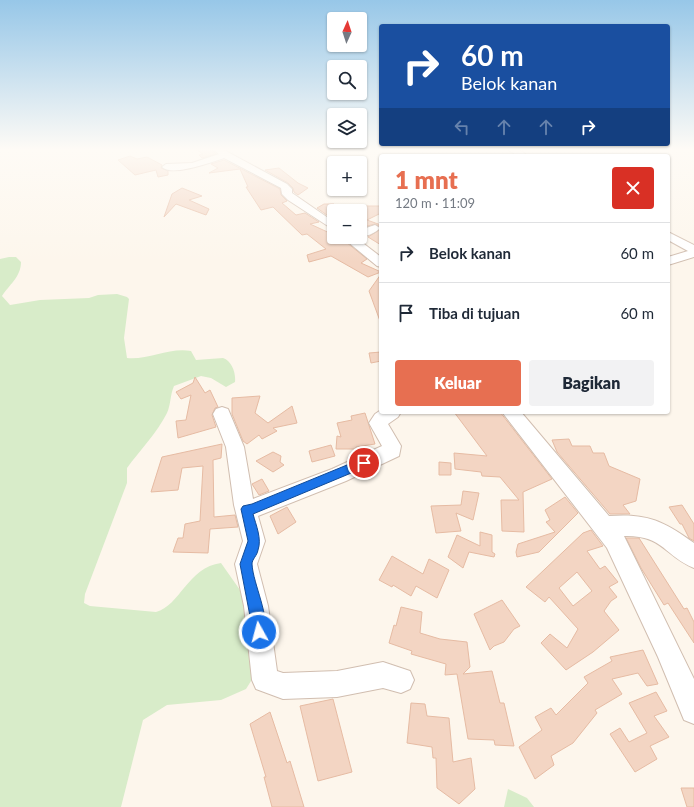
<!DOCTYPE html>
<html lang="id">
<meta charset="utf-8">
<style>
body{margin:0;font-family:Lato,sans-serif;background:#f2f2f3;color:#1f2937;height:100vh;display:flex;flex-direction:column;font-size:15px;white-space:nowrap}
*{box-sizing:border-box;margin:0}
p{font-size:13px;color:#747a83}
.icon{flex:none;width:22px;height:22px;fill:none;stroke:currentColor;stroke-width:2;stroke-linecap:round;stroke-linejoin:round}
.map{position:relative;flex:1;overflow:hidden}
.sheet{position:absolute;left:379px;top:154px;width:291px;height:260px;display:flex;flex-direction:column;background:#fff;border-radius:4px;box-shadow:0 1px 3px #0004}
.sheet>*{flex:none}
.banner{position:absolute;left:379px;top:24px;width:291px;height:122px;border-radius:4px;box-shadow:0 1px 3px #0004;background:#1a4fa0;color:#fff;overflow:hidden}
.needle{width:26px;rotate:3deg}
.controls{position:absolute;left:327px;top:12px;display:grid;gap:8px}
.controls a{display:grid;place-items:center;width:40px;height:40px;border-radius:4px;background:#fff;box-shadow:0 1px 3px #0004;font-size:20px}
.pin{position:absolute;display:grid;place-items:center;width:34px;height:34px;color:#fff;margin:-17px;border:2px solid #fff;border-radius:50%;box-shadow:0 1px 4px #0007}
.me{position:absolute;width:44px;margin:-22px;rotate:353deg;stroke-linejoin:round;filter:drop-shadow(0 0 3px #0008)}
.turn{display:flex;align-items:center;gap:14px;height:84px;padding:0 16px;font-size:18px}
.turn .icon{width:52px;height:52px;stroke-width:2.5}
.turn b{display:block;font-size:28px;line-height:34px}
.lanes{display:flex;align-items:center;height:38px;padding:0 16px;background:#0003;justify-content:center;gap:20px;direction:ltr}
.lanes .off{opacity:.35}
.round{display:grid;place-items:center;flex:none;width:42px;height:42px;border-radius:4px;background:#f2f2f3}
.head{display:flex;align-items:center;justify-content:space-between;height:68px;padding:0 16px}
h1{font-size:24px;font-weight:800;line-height:30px;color:#e76f51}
.action{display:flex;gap:8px;margin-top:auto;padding:8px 16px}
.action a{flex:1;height:46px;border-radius:4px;background:#e76f51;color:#fff;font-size:16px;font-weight:800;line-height:46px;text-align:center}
.action a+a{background:#f2f2f3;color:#1f2937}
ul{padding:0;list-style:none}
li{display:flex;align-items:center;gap:12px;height:60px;padding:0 16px;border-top:1px solid #e0e1e3}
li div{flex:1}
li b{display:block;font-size:15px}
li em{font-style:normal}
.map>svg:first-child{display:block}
</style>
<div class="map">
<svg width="694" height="807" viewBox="0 0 694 807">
<rect width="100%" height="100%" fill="#fdf6ec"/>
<g fill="#d8ecc9">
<path d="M 9,257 L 16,257 L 21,262 C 21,277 9,285 2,296 L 10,305 L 40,300 L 89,298 L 98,295 L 117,294 L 127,297 L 129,299 L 124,338 L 127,358 C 149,360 170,347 191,351 L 196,360 L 223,358 C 232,361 236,373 235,382 L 226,387 L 211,378 L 201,376 L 174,386 C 170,395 171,404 167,413 C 157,433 140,450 127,468 L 127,483 L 85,594 L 84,603 L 90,606 L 156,612 C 180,606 188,567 221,563 L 240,590 L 253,647 L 251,681 L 246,689 L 221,700 L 167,705 L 143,720 L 121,807 L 0,807 L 0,259 Z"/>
<polygon points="508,789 527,798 534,807 504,807"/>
</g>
<g fill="#f3d5c3" stroke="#e6bba3" fill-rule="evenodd">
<polygon points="195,149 211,149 216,154 202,158 199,155 203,154"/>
<polygon points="130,156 137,159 147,157 162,165 161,168 168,171 168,175 158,177 156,170 135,175 118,160"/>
<polygon points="224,160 280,189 281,195 287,201 282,203 296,215 305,213 319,222 310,224 334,235 334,237 341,238 367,259 361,263 381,272 368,277 331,256 309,262 307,255 326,249 307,234 302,235 273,207 261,210 246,187 248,187 240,169 209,173 218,168 211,164"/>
<polygon points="279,168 298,183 308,188 298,195 294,192 293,188 288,183 265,170"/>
<polygon points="182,188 202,196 189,200 209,209 206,215 176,204 164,217 172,194"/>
<polygon points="324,204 334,204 334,217 331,218 317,208"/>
<polygon points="366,206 381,206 381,213 367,220 381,225 381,227 375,224 360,228 360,210"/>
<polygon points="381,229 381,245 368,237"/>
<polygon points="381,274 381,320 380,321 369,291"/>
<polygon points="381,352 381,361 371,363 369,353"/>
<polygon points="195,377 205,393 210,390 218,407 215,408 212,415 216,427 178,438 176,421 186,420 191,395 181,399 176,392 193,383"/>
<polygon points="260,396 255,413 268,423 292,406 297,423 273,428 277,431 262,439 259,435 247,444 243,441 232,414 232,398"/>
<polygon points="454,412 500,412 552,479 523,492 524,532 502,531 501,500 519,500 500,477 482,476 481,472 455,469 454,453 487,456"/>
<polygon points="365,413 375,444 356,447 356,449 336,449 337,436 341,437 337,423 352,420 351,416"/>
<polygon points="569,439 572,446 590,446 593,453 604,453 609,466 640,479 636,501 623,505 630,514 610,514 557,452 552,440"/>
<polygon points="222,444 221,458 213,460 214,517 235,515 238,527 210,529 208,553 173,552 178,538 183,538 185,524 200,521 203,466 182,468 178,490 151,492 162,457"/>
<polygon points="331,445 335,456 312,462 309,451"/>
<polygon points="273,452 281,456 280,462 284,465 273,472 256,461"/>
<polygon points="439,462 451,463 451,475 439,475"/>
<polygon points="262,479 269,491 259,495 252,484"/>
<polygon points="463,491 479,493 473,520 456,513 461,531 436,533 431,506 461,505"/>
<polygon points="565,497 578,513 539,552 517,557 516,552 518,544 555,532 546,522 550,520 545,510"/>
<polygon points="682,505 694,524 694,541 689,538 682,524 680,524 669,507"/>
<polygon points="287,507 296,522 278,534 270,516"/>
<path d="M 591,530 L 603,546 L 587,551 L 600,569 L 605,566 L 618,582 L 609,587 L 617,597 L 611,601 L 604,611 L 619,630 L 593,652 L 566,670 L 541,643 L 550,634 L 567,648 L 578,629 L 549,597 L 545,602 L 526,587 L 583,533 ZM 577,572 L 592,591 L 573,606 L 559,588 Z"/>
<polygon points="480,532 492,535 492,552 495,554 494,557 469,552 463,568 448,557 457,535 480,546"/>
<polygon points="626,538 639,538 684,609 687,608 694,622 694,643 668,603 664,605 641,568"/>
<polygon points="392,556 423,574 429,559 449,570 437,598 416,586 411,596 393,585 392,587 379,580"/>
<polygon points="502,600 520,626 514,629 504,642 494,646 490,650 474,614"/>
<polygon points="401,607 422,612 420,633 440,639 467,642 470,667 463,674 492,671 500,703 504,703 514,746 495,745 494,740 468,739 457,674 445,675 446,664 411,654 412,651 389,643 394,625 396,626"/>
<polygon points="643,650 658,684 647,686 638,673 612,679 622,694 595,710 597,713 573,743 551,756 554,765 535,779 519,747 542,730 535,717 551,708 556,715 588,683 584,677 612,661 610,657"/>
<polygon points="656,692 667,711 654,716 669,737 650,746 657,759 635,772 610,734 620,728 629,742 647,733 629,703"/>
<polygon points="333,699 352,772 318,781 300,706"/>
<polygon points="411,703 425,704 427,716 449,718 453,762 471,758 475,789 459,804 437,788 436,758 433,758 432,747 407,743"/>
<polygon points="270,712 287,763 290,761 304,807 272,807 264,777 266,777 250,724"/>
<polygon points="681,788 694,788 694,807 687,807"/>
</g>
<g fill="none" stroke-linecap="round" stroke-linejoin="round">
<defs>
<g id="minor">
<path d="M 212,149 L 222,149 L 287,184 L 292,189 L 292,193 L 334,222 L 334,230 L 288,200 L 282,194 L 281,188 L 224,158 C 212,162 172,177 162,167 L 166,164 L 192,163 L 219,154 Z"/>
<polygon points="507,149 518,149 528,156 518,156"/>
<path d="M 375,225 L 380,228 C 376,233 365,237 359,237 L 360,237 L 360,230 Z"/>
<polygon points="668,232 694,245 694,257 668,265 668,257 688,251 668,240"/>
<polygon points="342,237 355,237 381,257 381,267 377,266"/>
<polygon points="222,407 228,409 244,447 253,499 332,469 382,446 369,423 375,414 381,410 381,412 401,412 398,417 388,424 401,446 399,456 346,481 258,516 265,541 257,564 268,606 277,671 283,673 337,671 383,662 410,671 414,680 410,689 401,693 383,688 337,697 283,699 256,689 252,680 244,606 235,564 243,541 234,505 226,447 213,414 216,409"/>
<path d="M 502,412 L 521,412 L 609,516 C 647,513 664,521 694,543 L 694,568 C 664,556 664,535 624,536 L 694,679 L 694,724 L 684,720 L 658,657 L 607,548 Z"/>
</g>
</defs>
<use href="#minor" stroke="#d1beb0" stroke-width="2"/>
<use href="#minor" fill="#fff" fill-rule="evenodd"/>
</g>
<linearGradient id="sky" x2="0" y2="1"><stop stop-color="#97c7e8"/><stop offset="0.57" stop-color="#fefbf6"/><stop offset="1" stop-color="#fefbf6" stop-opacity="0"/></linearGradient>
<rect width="694" height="262" fill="url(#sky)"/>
<path fill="#1a73e8" stroke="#114b97" d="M 364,458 L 368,459 L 369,463 L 368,466 L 253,514 C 256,525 262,539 258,550 C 257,556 252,559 252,564 C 253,584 271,618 264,637 L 259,639 L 254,637 L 240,564 L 248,541 L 241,509 L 243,506 L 252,504 Z"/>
</svg>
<div class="controls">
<a><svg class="needle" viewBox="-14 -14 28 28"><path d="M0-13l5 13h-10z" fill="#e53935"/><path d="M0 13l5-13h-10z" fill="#747a83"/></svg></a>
<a><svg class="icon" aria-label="search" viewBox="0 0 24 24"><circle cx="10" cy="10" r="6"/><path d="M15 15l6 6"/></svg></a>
<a><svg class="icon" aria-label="layers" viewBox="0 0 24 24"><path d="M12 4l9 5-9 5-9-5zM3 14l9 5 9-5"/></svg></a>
<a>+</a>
<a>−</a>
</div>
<div class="pin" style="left:364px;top:463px;background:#d93025"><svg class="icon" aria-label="arrive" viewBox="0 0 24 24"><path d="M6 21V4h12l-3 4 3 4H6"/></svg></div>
<svg class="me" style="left:259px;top:632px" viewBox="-20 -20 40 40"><circle r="17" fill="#1a73e8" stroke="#fff" stroke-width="3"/><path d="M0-11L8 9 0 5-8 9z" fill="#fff"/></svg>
<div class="banner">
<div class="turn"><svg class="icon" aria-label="right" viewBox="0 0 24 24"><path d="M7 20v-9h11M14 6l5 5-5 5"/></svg><div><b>60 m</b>Belok kanan</div></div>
<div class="lanes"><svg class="icon off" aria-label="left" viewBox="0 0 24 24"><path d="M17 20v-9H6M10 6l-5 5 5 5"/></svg><svg class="icon off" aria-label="ahead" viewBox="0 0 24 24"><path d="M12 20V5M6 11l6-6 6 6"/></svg><svg class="icon off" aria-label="ahead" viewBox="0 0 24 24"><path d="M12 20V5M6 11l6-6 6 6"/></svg><svg class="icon" aria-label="right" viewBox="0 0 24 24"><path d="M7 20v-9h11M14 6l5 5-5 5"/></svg></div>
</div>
<section class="sheet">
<div class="head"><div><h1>1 mnt</h1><p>120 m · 11:09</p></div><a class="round" style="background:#d93025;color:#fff"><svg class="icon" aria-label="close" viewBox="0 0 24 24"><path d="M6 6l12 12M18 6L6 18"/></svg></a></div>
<ul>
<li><svg class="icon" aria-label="right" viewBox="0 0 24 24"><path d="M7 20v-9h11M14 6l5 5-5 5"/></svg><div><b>Belok kanan</b></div><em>60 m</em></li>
<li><svg class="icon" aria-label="arrive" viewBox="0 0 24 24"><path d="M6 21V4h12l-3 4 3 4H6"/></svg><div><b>Tiba di tujuan</b></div><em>60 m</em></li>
</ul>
<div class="action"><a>Keluar</a><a>Bagikan</a></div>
</section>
</div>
